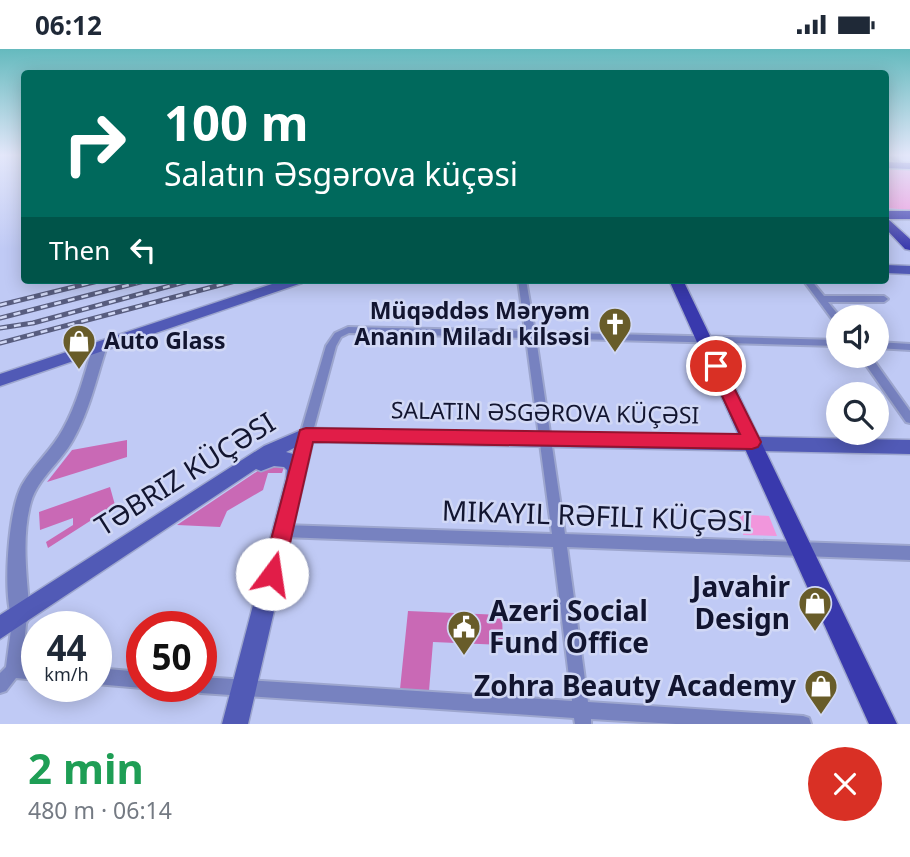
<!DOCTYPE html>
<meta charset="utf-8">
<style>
body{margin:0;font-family:"Noto Sans",sans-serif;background:#f2f2f3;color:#1f2937;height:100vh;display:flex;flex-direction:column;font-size:26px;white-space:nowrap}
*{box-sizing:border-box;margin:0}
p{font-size:23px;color:#747a83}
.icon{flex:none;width:38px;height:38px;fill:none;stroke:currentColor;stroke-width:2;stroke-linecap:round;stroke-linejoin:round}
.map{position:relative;height:675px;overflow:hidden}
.side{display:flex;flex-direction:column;background:#fff;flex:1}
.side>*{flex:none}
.guide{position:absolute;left:21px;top:21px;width:868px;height:214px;border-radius:7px;box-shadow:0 4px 18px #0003;background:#00695c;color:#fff;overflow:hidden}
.tools{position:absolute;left:826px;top:256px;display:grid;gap:14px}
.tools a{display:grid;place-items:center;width:63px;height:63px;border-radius:50%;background:#fff;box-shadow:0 4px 18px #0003;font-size:35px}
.speed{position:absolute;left:21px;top:562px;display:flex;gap:14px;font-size:35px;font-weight:700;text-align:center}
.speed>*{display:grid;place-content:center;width:91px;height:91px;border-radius:50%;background:#fff;box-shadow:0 4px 18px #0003;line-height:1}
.speed small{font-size:18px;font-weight:400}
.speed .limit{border:10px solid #d22;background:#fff;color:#111}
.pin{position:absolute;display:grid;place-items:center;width:60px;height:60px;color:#fff;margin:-30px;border:4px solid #fff;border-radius:50%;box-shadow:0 2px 7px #0007}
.me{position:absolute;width:77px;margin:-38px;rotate:14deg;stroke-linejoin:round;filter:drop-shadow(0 0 5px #0008)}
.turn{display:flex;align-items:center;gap:24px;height:147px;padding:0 28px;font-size:32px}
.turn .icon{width:91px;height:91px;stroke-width:2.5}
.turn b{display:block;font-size:49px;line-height:60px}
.then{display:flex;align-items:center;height:66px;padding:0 28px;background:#0003;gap:14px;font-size:26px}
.round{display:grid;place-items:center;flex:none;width:74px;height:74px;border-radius:37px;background:#f2f2f3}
.head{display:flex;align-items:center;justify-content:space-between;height:119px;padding:0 28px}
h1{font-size:42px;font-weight:700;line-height:52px;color:#1e9e55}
.status{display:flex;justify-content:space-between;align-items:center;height:49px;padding:0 35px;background:#fff;direction:ltr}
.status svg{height:19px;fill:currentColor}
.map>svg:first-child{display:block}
</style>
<div class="status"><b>06:12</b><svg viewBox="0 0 49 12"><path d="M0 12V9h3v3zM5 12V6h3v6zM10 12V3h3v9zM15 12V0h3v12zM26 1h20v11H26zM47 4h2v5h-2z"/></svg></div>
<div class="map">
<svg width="910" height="675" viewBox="0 0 910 675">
<rect width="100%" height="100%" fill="#c0caf5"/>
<g fill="#f196dc">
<polygon points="886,118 910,119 910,161 886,159"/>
<polygon points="738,465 769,467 777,487 743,486 744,476"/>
</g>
<g fill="#c969b5">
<polygon points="127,391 127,408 47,433 72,401"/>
<polygon points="268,415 285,415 282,424 268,424 263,441 227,462 220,478 177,476"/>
<polygon points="110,438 115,456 48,499 46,493 73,476 73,469 40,481 39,463"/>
<polygon points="408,562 502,566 503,596 433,593 429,642 400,640"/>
</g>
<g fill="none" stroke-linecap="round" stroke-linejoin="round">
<defs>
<g id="minor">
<polygon points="886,105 893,105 904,116 899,117"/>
<polygon points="518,231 526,231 535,283 838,291 838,297 536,289 565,485 910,497 910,511 567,498 588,653 803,667 809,669 811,675 676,675 591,670 591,675 575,675 574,669 201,644 195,642 193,637 201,637 201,628 572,652 553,498 283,488 278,486 276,482 278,478 283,476 552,485 526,289 349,284 341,288 336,297 312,386 310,389 306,391 302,389 300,386 326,297 335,284 348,278 525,282"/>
<polygon points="803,231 811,231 824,247 884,247 888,250 884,253 828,253 840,268 838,268 838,275 835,274"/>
<polygon points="877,293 910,295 910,301 877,299"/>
<polygon points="859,306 870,306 910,362 910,374 906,373"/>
<polygon points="20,559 25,561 27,566 22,614 37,615 37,631 16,629 6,642 0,644 0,624 6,618 13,566 15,561"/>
<polygon points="96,619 142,623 142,637 147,637 142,639 96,635"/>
</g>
<path id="tertiary" d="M 99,295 L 106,300 C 96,331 89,363 73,391 C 61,413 38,429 31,453 C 21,488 27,530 30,566 L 27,573 L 20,576 L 13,573 C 2,546 8,462 22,436 C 33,416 52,401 63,380 C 77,355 84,327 92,300 Z"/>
<g id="secondary">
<polygon points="886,216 910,217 910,225 886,224"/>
<polygon points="284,231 303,231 302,234 0,337 0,325"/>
<path d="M 306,379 L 910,391 L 910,405 L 313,393 L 248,675 L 222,675 L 286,430 L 287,421 L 284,418 L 274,417 L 261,422 L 256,420 L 0,590 L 0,566 L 264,397 ZM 294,399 L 293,405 L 286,403 Z"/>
</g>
<g id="primary">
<polygon points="886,113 910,114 910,120 886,119"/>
<polygon points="886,162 910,162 910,170 888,170 910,190 910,201 905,200 886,180"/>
<polygon points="669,231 683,231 897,675 869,675"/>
</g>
</defs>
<use href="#minor" stroke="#9da6ce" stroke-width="4"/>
<use href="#tertiary" stroke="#9da6ce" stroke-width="4"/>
<use href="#secondary" stroke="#9da6ce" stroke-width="3"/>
<use href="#primary" stroke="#9da6ce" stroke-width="3"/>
<use href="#minor" fill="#7782c0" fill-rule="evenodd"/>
<use href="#tertiary" fill="#7782c0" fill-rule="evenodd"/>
<use href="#secondary" fill="#515ab6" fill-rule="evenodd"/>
<use href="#primary" fill="#3939ad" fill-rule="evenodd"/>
<defs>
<g id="rail">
<polyline points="0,256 102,231"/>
<polyline points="0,269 148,231"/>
<polyline points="0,279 33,274 192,231"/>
<polyline points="0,294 239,231"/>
</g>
</defs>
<use href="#rail" stroke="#585d7f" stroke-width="5"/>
<use href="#rail" stroke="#d1d8f5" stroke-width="2.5" stroke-dasharray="7" stroke-linecap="butt"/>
</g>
<linearGradient id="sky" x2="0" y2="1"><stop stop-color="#65babe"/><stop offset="0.53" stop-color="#e3e7fa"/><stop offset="1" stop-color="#e3e7fa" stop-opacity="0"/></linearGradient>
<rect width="910" height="200" fill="url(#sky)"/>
<polygon fill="#e11d48" stroke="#92132f" stroke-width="2" points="716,311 723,317 761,393 758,398 752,400 313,393 283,525 280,533 272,536 265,533 262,525 300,381 306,379 740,385 708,317"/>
<defs>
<symbol id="church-pin" viewBox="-11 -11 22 30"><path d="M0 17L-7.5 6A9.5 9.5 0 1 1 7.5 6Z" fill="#685c29" stroke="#d1d8f5"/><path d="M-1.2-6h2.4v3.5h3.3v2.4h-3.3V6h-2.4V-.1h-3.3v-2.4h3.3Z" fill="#fff"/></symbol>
<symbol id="shop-pin" viewBox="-11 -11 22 30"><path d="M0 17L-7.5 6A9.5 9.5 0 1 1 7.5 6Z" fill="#685c29" stroke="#d1d8f5"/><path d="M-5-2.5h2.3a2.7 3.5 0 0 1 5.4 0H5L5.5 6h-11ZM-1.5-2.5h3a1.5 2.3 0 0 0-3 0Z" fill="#fff"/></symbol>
<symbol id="civic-pin" viewBox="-11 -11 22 30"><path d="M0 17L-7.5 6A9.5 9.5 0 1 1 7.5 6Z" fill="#685c29" stroke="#d1d8f5"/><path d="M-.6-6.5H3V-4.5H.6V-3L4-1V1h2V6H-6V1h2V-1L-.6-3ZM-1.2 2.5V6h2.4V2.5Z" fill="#fff"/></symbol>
</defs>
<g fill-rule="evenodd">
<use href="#church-pin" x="596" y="256" width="38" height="52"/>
<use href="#shop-pin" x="60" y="273" width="38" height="52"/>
<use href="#shop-pin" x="796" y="535" width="38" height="52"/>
<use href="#civic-pin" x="445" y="559" width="38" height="52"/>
<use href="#shop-pin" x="802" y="618" width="38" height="52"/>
</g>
<g text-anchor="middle" stroke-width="5" stroke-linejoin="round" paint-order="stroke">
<g font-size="23" font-weight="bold" fill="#121530" stroke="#d1d8f5" text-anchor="end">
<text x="590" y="270">Müqəddəs Məryəm<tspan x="590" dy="26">Ananın Miladı kilsəsi</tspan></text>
<text x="104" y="300" text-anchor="start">Auto Glass</text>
</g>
<g font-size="23" fill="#121530" stroke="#d1d8f5">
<text transform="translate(545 364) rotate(1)" y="8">SALATIN ƏSGƏROVA KÜÇƏSI</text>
</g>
<g font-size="28" fill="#121530" stroke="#d1d8f5">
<text transform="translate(185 425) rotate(-32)" y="10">TƏBRIZ KÜÇƏSI</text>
<text transform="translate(597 467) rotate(2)" y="10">MIKAYIL RƏFILI KÜÇƏSI</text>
</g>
<g font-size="28" font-weight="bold" fill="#121530" stroke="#d1d8f5" text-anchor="end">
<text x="790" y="548">Javahir<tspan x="790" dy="32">Design</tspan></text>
<text x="489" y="572" text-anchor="start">Azeri Social<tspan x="489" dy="32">Fund Office</tspan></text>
<text x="796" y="647">Zohra Beauty Academy</text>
</g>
</g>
</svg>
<div class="tools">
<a><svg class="icon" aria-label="sound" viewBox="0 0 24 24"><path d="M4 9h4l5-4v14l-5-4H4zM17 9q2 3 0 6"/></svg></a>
<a><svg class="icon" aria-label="search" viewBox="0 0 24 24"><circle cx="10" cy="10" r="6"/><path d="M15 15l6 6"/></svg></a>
</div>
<div class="speed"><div>44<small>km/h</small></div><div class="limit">50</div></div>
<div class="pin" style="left:716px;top:317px;background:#d93025"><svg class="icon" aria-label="arrive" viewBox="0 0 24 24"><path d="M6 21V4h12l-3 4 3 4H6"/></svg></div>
<svg class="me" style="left:272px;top:525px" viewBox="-20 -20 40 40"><circle r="19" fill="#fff"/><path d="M0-13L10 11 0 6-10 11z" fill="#e11d48"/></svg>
<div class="guide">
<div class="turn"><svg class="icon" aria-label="right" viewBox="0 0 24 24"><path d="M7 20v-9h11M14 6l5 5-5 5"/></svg><div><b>100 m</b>Salatın Əsgərova küçəsi</div></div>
<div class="then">Then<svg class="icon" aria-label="left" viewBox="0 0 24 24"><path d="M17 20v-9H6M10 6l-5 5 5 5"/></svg></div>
</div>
</div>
<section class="side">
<div class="head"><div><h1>2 min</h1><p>480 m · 06:14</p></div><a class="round" style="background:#d93025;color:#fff"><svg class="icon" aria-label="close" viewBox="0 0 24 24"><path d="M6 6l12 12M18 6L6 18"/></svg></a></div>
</section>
